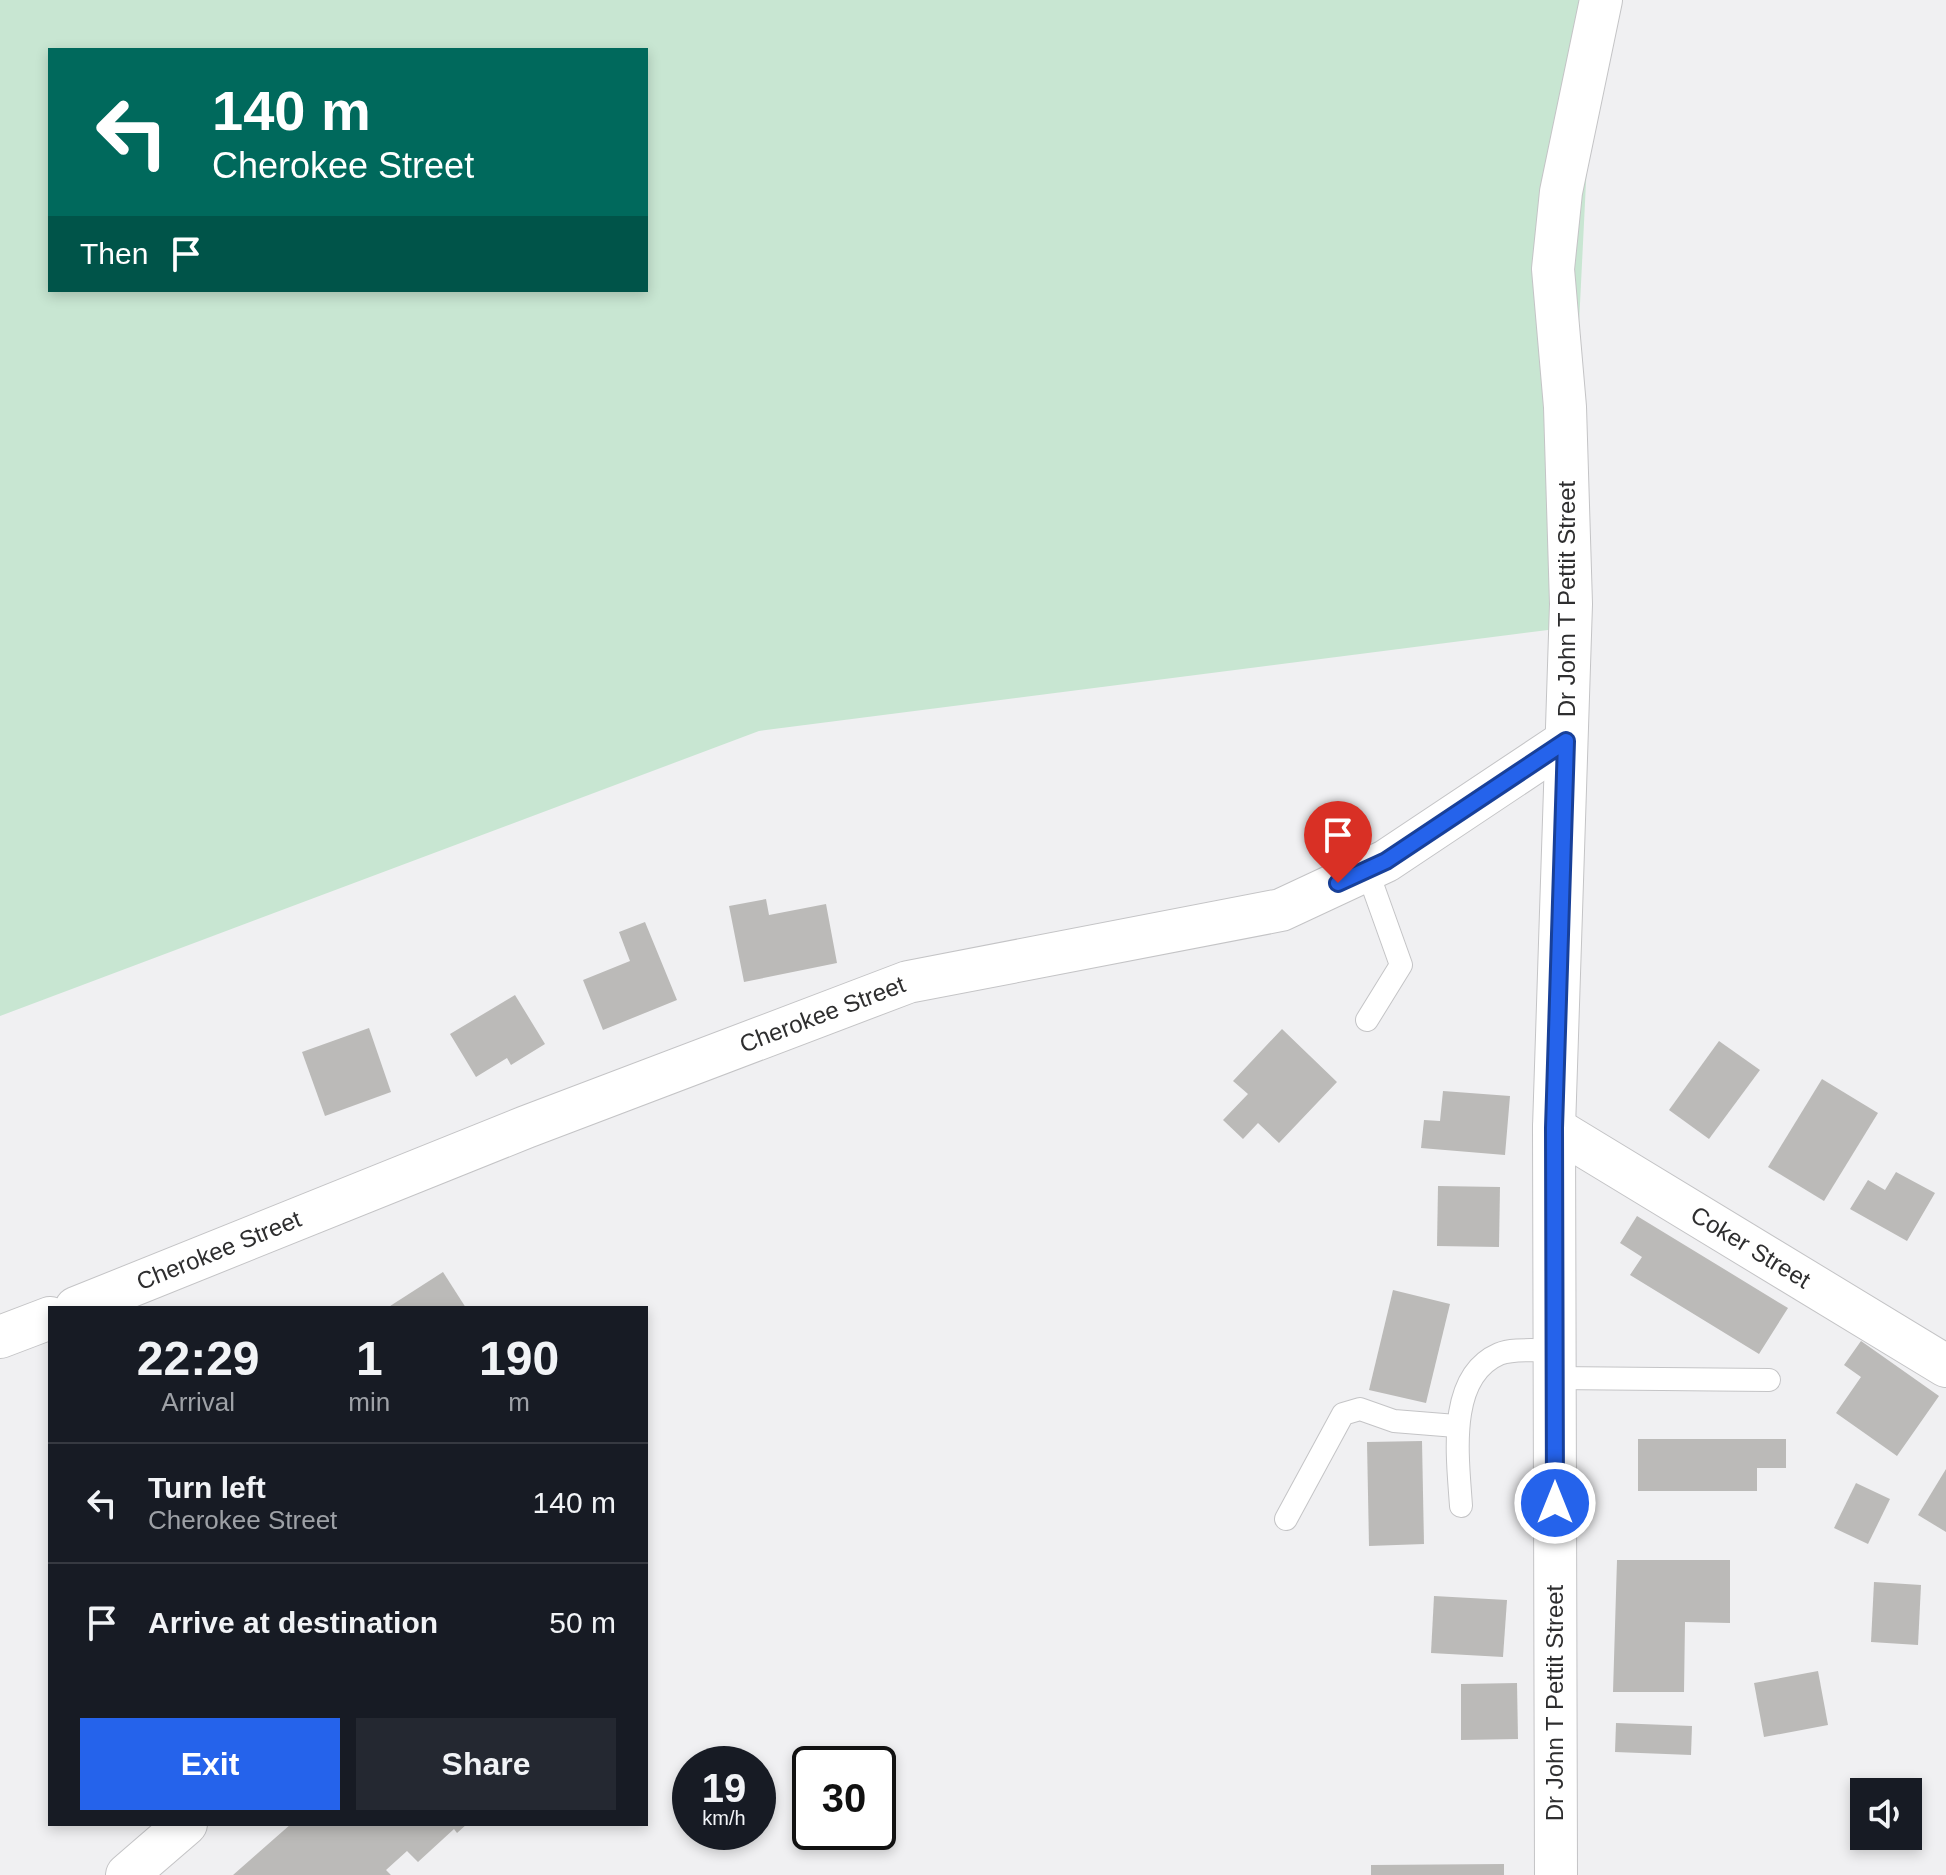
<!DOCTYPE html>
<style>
body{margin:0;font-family:Arial,sans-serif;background:#242831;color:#f1f3f6;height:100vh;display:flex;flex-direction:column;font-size:30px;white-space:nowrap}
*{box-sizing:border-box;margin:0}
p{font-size:26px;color:#9ea1a6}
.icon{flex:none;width:44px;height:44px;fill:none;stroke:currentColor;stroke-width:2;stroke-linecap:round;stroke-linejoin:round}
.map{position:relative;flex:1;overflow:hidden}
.sheet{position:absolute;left:48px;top:1306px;width:600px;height:520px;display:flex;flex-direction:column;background:#171b24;border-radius:0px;box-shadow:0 4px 12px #0003}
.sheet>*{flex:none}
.guide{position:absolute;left:48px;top:48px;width:600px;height:244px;border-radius:0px;box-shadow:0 4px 12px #0003;background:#00695c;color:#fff;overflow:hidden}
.tools{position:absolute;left:1850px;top:1778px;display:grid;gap:16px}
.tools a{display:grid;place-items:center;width:72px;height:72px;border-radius:0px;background:#171b24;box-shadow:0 4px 12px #0003;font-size:40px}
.speed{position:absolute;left:672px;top:1746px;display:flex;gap:16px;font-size:40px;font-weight:700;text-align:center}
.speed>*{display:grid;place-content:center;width:104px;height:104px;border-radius:50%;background:#171b24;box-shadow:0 4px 12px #0003;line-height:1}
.speed small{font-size:20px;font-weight:400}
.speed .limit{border:4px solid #111;border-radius:12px;background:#fff;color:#111}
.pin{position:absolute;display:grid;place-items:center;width:68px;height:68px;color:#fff;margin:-82px -34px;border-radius:50% 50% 50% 0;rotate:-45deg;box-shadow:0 0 8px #0007}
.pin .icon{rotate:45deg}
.me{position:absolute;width:88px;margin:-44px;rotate:0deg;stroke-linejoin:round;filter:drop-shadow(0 0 6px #0008)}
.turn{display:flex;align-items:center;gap:28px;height:168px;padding:0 32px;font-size:36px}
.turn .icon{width:104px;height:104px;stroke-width:2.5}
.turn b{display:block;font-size:56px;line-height:68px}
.then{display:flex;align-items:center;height:76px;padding:0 32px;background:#0003;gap:16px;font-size:30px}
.eta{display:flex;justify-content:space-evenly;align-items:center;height:136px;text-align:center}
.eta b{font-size:48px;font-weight:700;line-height:56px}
.button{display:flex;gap:16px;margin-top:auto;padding:16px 32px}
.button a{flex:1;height:92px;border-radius:0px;background:#2563eb;color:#fff;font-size:32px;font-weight:700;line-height:92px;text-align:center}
.button a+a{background:#242831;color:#f1f3f6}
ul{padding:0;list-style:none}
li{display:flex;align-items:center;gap:24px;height:120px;padding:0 32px;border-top:2px solid #363941}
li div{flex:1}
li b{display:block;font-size:30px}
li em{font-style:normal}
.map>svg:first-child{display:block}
</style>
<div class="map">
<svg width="1946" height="1875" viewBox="0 0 1946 1875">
<rect width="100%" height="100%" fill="#f0f0f2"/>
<path fill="#c8e6d2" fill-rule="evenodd" d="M 0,0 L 1595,0 L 1564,628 L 759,731 L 0,1016 ZM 50,50 L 646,50 L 646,290 L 50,290 Z"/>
<g fill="#bbbab8">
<polygon points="766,899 769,915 826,904 837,963 744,982 729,906"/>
<polygon points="645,922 677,1000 603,1030 583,980 630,961 619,932"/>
<polygon points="515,995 545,1044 511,1065 507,1058 476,1077 450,1034"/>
<polygon points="369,1028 391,1092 325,1116 302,1052"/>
<polygon points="1282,1029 1337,1082 1279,1143 1258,1123 1243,1139 1223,1120 1248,1094 1233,1081"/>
<polygon points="1719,1041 1760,1070 1709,1139 1669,1110"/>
<polygon points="1822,1079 1878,1113 1824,1201 1768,1167"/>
<polygon points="1443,1091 1510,1096 1505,1155 1421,1148 1424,1120 1440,1121"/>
<polygon points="1896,1172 1935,1193 1907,1241 1850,1209 1868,1180 1885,1190"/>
<polygon points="1438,1186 1500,1187 1499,1247 1437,1246"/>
<polygon points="1637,1216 1788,1308 1759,1354 1630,1275 1642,1257 1620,1243"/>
<polygon points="443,1272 466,1308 387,1308"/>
<polygon points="1393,1290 1450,1304 1426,1403 1369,1390"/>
<polygon points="1861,1341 1939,1396 1897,1456 1836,1413 1861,1377 1844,1365"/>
<polygon points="1638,1439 1786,1439 1786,1468 1757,1468 1757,1491 1638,1491"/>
<polygon points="1422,1441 1424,1544 1369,1546 1367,1442"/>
<polygon points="1946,1469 1946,1532 1918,1515"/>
<polygon points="1856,1483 1890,1499 1868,1544 1834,1528"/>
<polygon points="1617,1560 1730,1560 1730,1623 1685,1622 1684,1692 1613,1692"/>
<polygon points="1874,1582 1921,1585 1918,1645 1871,1642"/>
<polygon points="1434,1596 1507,1600 1503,1657 1431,1653"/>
<polygon points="1818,1671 1828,1725 1764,1737 1754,1683"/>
<polygon points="1517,1683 1518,1739 1461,1740 1461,1684"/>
<polygon points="1616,1723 1692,1726 1691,1755 1615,1752"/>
<polygon points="291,1824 467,1824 457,1833 454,1829 418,1862 407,1851 386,1870 391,1875 233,1875"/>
<polygon points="1504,1864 1504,1875 1371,1875 1371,1865"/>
</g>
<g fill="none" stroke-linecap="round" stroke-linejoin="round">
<defs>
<g id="lane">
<polyline points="1367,1020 1401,965 1367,870"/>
<polyline points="1555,1378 1769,1380"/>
<path d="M 1461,1506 C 1458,1459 1446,1377 1499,1354 C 1513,1348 1538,1351 1554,1350"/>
<polyline points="1286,1519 1343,1414 1360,1409 1394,1421 1456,1426"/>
</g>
<g id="street">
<path id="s1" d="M 1554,1128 L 1946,1366"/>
<path id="s2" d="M 76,1308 L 526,1127 L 908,982 L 1281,910 L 1386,861 L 1566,741"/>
<polyline points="0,1337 50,1318"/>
<polyline points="127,1875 186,1824"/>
<polyline points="1556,1875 1554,1128 1571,604 1565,407 1553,269 1561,192 1601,0"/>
</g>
</defs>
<use href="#lane" stroke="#c4c4c6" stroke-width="24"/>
<use href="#street" stroke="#c4c4c6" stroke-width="44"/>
<use href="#lane" stroke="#fff" stroke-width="22"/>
<use href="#street" stroke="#fff" stroke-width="42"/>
</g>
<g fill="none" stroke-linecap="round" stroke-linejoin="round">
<defs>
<polyline id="route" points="1338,883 1386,861 1566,741 1554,1128 1555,1503"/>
</defs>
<use href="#route" stroke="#184099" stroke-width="20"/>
<use href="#route" stroke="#2563eb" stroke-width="14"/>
</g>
<g text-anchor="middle" stroke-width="6" stroke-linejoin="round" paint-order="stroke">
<g font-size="24" fill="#2e2e2f" stroke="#fff">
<text transform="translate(1567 599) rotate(-90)" y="8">Dr John T Pettit Street</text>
<text dy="8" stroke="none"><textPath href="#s2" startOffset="802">Cherokee Street</textPath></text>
<text dy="8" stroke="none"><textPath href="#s1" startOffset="230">Coker Street</textPath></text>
<text dy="8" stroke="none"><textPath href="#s2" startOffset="154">Cherokee Street</textPath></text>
<text transform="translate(1555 1703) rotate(-90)" y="8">Dr John T Pettit Street</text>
</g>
</g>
</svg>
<div class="tools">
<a><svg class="icon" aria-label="sound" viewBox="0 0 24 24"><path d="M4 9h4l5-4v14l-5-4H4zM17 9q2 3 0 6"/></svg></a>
</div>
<div class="speed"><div>19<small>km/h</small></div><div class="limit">30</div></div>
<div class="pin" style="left:1338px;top:883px;background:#d93025"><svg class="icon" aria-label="arrive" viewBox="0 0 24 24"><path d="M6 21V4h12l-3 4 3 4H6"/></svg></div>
<svg class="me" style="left:1555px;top:1503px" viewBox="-20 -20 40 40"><circle r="17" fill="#2563eb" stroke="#fff" stroke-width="3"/><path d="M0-11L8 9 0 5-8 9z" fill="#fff"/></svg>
<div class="guide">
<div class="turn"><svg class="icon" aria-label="left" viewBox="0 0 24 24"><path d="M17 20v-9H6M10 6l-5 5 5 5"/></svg><div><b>140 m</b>Cherokee Street</div></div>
<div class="then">Then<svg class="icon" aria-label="arrive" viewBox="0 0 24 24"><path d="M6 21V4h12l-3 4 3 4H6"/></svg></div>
</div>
<section class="sheet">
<div class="eta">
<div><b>22:29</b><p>Arrival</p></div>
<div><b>1</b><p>min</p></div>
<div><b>190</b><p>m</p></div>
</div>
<ul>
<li><svg class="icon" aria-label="left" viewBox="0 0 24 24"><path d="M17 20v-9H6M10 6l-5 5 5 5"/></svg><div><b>Turn left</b><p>Cherokee Street</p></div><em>140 m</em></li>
<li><svg class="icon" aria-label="arrive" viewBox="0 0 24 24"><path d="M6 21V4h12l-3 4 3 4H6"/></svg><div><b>Arrive at destination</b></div><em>50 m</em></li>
</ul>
<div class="button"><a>Exit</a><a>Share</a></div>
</section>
</div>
